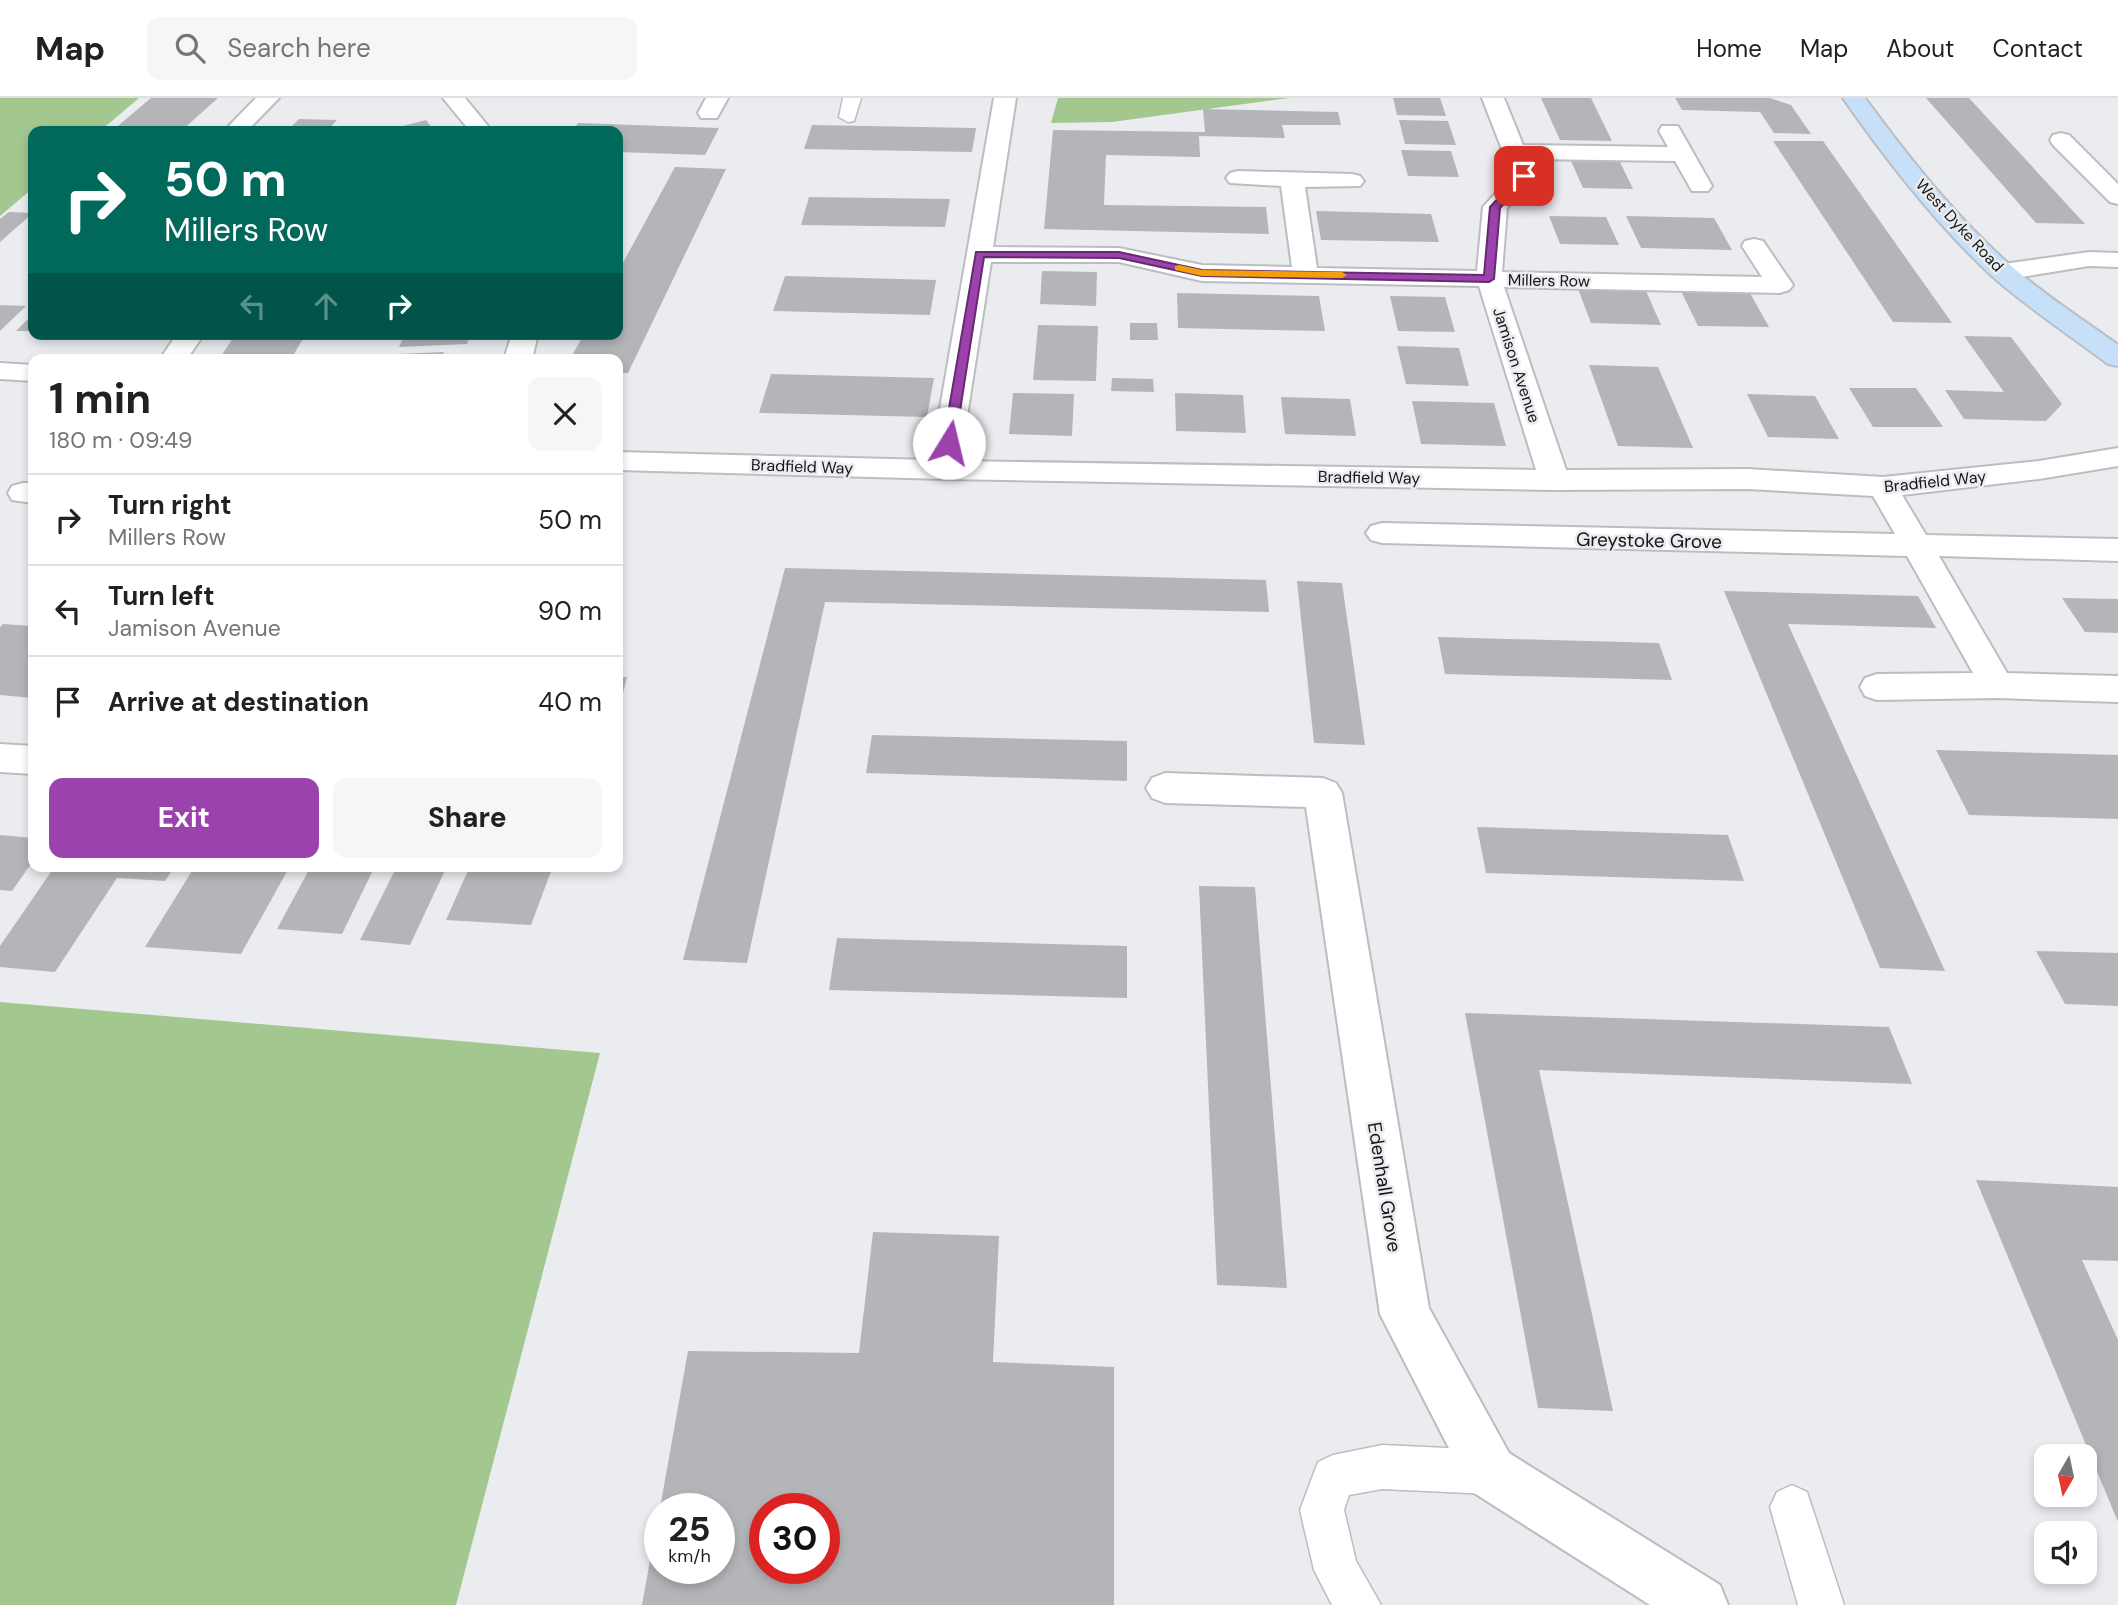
<!DOCTYPE html>
<meta charset="utf-8">
<style>
body{margin:0;font-family:"DM Sans",sans-serif;background:#f6f6f6;color:#202124;height:100vh;display:flex;flex-direction:column;font-size:26px;white-space:nowrap}
*{box-sizing:border-box;margin:0}
p{font-size:23px;color:#757577}
.icon{flex:none;width:38px;height:38px;fill:none;stroke:currentColor;stroke-width:2;stroke-linecap:round;stroke-linejoin:round}
.map{position:relative;flex:1;overflow:hidden}
.panel{position:absolute;left:28px;top:256px;width:595px;height:518px;display:flex;flex-direction:column;background:#fff;border-radius:14px;box-shadow:0 4px 10px #0003}
.panel>*{flex:none}
.hud{position:absolute;left:28px;top:28px;width:595px;height:214px;border-radius:14px;box-shadow:0 4px 10px #0003;background:#00695c;color:#fff;overflow:hidden}
.needle{width:46px;rotate:189deg}
.buttons{position:absolute;left:2034px;top:1346px;display:grid;gap:14px}
.buttons a{display:grid;place-items:center;width:63px;height:63px;border-radius:14px;background:#fff;box-shadow:0 4px 10px #0003;font-size:35px}
.speed{position:absolute;left:644px;top:1395px;display:flex;gap:14px;font-size:35px;font-weight:700;text-align:center}
.speed>*{display:grid;place-content:center;width:91px;height:91px;border-radius:50%;background:#fff;box-shadow:0 4px 10px #0003;line-height:1}
.speed small{font-size:18px;font-weight:400}
.speed .limit{border:10px solid #d22;background:#fff;color:#111}
.pin{position:absolute;display:grid;place-items:center;width:60px;height:60px;color:#fff;margin:-30px;border-radius:14px;box-shadow:0 4px 10px #0006}
.me{position:absolute;width:77px;margin:-38px;rotate:9deg;stroke-linejoin:round;filter:drop-shadow(0 0 5px #0008)}
.turn{display:flex;align-items:center;gap:24px;height:147px;padding:0 21px;font-size:32px}
.turn .icon{width:91px;height:91px;stroke-width:2.5}
.turn b{display:block;font-size:49px;line-height:60px}
.lanes{display:flex;align-items:center;height:66px;padding:0 21px;background:#0003;justify-content:center;gap:35px;direction:ltr}
.lanes .off{opacity:.35}
.round{display:grid;place-items:center;flex:none;width:74px;height:74px;border-radius:14px;background:#f6f6f6}
.overview{display:flex;align-items:center;justify-content:space-between;height:119px;padding:0 21px}
h1{font-size:42px;font-weight:700;line-height:52px}
.button{display:flex;gap:14px;margin-top:auto;padding:14px 21px}
.button a{flex:1;height:80px;border-radius:14px;background:#9b42ad;color:#fff;font-size:28px;font-weight:700;line-height:80px;text-align:center}
.button a+a{background:#f6f6f6;color:#202124}
ul{padding:0;list-style:none}
li{display:flex;align-items:center;gap:21px;height:91px;padding:0 21px;border-top:2px solid #e0e0e0}
li div{flex:1}
li b{display:block;font-size:26px}
li em{font-style:normal}
header{display:flex;align-items:center;gap:42px;box-sizing:border-box;height:98px;padding:0 35px;background:#fff;border-bottom:2px solid #e0e0e0}
header strong{font-size:33px}
nav{display:flex;gap:38px;margin-inline-start:auto;font-size:24px}
.search{width:490px;height:63px;background:#f6f6f6;display:flex;align-items:center;gap:18px;box-sizing:border-box;padding:0 24px;border-radius:14px;color:#757577;font-size:26px}
.map>svg:first-child{display:block}
</style>
<header>
<strong>Map</strong>
<div class="search"><svg class="icon" aria-label="search" viewBox="0 0 24 24"><circle cx="10" cy="10" r="6"/><path d="M15 15l6 6"/></svg>Search here</div>
<nav><a>Home</a><a>Map</a><a>About</a><a>Contact</a></nav>
</header>
<div class="map">
<svg width="2118" height="1507" viewBox="0 0 2118 1507">
<rect width="100%" height="100%" fill="#ebecf0"/>
<g fill="#a2c78f">
<polygon points="0,0 139,0 100,33 33,33 33,90 0,118"/>
<polygon points="1058,0 1289,0 1112,24 1051,25"/>
<polygon points="0,904 600,955 456,1507 0,1507"/>
</g>
<g fill="#b4b5b9" fill-rule="evenodd">
<polygon points="151,0 218,0 181,33 112,33"/>
<polygon points="1393,0 1440,0 1446,18 1397,17"/>
<polygon points="1541,0 1591,0 1612,43 1560,42"/>
<polygon points="1675,0 1770,0 1791,7 1811,36 1774,35 1760,14 1682,12"/>
<polygon points="1926,0 1969,0 2085,126 2036,125"/>
<polygon points="1203,11 1338,14 1341,27 1282,27 1285,40 1199,38 1200,59 1106,57 1104,107 1266,109 1269,136 1044,131 1053,32 1205,34"/>
<polygon points="299,21 337,22 327,33 287,33"/>
<polygon points="426,22 433,31 393,33 391,31"/>
<polygon points="1399,22 1448,23 1456,47 1405,46"/>
<polygon points="578,25 719,30 705,57 618,54 618,33 572,33"/>
<polygon points="812,27 976,30 972,54 804,51"/>
<polygon points="1773,43 1823,43 1952,225 1893,224"/>
<polygon points="1401,52 1451,53 1459,79 1408,78"/>
<polygon points="1571,63 1620,64 1633,91 1583,90"/>
<polygon points="675,69 726,71 628,275 618,275 618,261 570,261 584,236 618,236 618,174"/>
<polygon points="809,99 950,101 945,129 801,127"/>
<polygon points="1316,113 1431,116 1439,144 1321,142"/>
<polygon points="9,114 33,115 0,144 0,121"/>
<polygon points="1549,118 1606,119 1619,147 1560,146"/>
<polygon points="1626,118 1714,120 1732,152 1641,150"/>
<polygon points="1042,173 1097,174 1096,208 1040,206"/>
<polygon points="785,178 936,182 930,217 773,213"/>
<polygon points="1578,191 1646,193 1661,227 1591,225"/>
<polygon points="1681,193 1750,195 1769,229 1698,228"/>
<polygon points="1177,195 1319,198 1325,233 1178,230"/>
<polygon points="1390,198 1445,199 1455,234 1398,233"/>
<polygon points="0,207 26,208 0,233"/>
<polygon points="33,216 33,233 16,233"/>
<polygon points="1130,225 1157,225 1158,242 1130,242"/>
<polygon points="1038,227 1098,228 1096,283 1033,282"/>
<polygon points="100,236 149,236 143,242 96,240"/>
<polygon points="405,236 470,236 467,246 399,249"/>
<polygon points="1964,238 2011,239 2062,306 2046,323 1964,321 1945,292 2004,294"/>
<polygon points="304,239 294,256 221,258 233,240"/>
<polygon points="1397,248 1459,250 1469,288 1406,286"/>
<polygon points="444,254 441,261 397,261 399,256"/>
<polygon points="1589,267 1658,269 1693,350 1618,348"/>
<polygon points="771,276 934,280 927,319 759,315"/>
<polygon points="1112,280 1153,281 1154,294 1111,293"/>
<polygon points="1849,290 1916,290 1943,329 1873,329"/>
<polygon points="1013,295 1074,296 1072,338 1009,336"/>
<polygon points="1175,295 1243,297 1246,335 1176,333"/>
<polygon points="1747,296 1815,298 1839,341 1768,339"/>
<polygon points="1281,299 1350,301 1356,338 1285,336"/>
<polygon points="1412,303 1494,305 1506,348 1421,346"/>
<polygon points="785,470 1266,482 1269,514 825,504 747,865 683,862"/>
<polygon points="1297,483 1342,485 1365,647 1314,645"/>
<polygon points="1724,493 1918,498 1936,530 1788,526 1945,873 1880,870"/>
<polygon points="2062,500 2118,501 2118,535 2085,534"/>
<polygon points="3,526 33,528 33,600 0,597 0,529"/>
<polygon points="1438,539 1659,545 1672,582 1445,576"/>
<polygon points="618,579 627,579 619,611 618,611"/>
<polygon points="872,637 1127,643 1127,683 866,675"/>
<polygon points="1936,652 2118,657 2118,721 1969,717"/>
<polygon points="1477,729 1728,737 1744,783 1486,775"/>
<polygon points="0,737 33,740 33,763 12,793 0,792"/>
<polygon points="55,768 175,768 165,783 117,780 55,874 0,869 0,848"/>
<polygon points="195,768 290,768 241,856 145,849"/>
<polygon points="311,768 375,768 342,836 277,831"/>
<polygon points="397,768 447,768 410,847 360,842"/>
<polygon points="470,768 553,768 531,827 446,822"/>
<polygon points="1199,788 1255,789 1287,1190 1217,1187"/>
<polygon points="837,840 1127,848 1127,900 829,892"/>
<polygon points="2036,853 2118,855 2118,908 2065,906"/>
<polygon points="1465,915 1889,929 1912,986 1539,972 1613,1313 1538,1310"/>
<polygon points="1976,1082 2118,1089 2118,1163 2082,1162 2118,1242 2118,1424"/>
<path d="M 873,1134 L 999,1138 L 993,1264 L 1114,1269 L 1114,1507 L 642,1507 L 658,1418 L 660,1470 L 719,1470 L 719,1410 L 660,1410 L 688,1253 L 859,1255 ZM 765,1410 L 824,1410 L 824,1470 L 765,1470 Z"/>
</g>
<g fill="none" stroke-linecap="round" stroke-linejoin="round">
<defs>
<g id="lane">
<polygon points="843,0 861,0 854,23 848,24 839,19"/>
<polygon points="1382,1347 1490,1352 1505,1359 1512,1374 1505,1389 1490,1396 1382,1391 1349,1397 1344,1412 1356,1463 1381,1507 1332,1507 1314,1472 1300,1412 1318,1364 1333,1357"/>
<polygon points="1792,1387 1807,1394 1844,1507 1798,1507 1770,1409 1777,1394"/>
</g>
<g id="street">
<polygon points="256,0 279,0 247,33 224,33"/>
<polygon points="443,0 465,0 492,33 470,33"/>
<polygon points="706,0 728,0 717,20 701,20 698,15"/>
<path d="M 994,0 L 1016,0 L 993,149 L 1119,150 L 1202,167 L 1292,169 L 1281,88 L 1230,85 L 1226,80 L 1230,75 L 1238,73 L 1352,76 L 1360,78 L 1364,83 L 1360,88 L 1305,89 L 1317,170 L 1477,173 L 1483,109 L 1512,77 L 1482,0 L 1504,0 L 1523,47 L 1668,49 L 1659,33 L 1662,28 L 1678,28 L 1712,88 L 1708,93 L 1692,93 L 1675,63 L 1529,61 L 1536,78 L 1507,110 L 1502,174 L 1762,179 L 1742,148 L 1745,143 L 1754,141 L 1763,143 L 1793,187 L 1789,192 L 1780,195 L 1504,189 L 1566,372 L 1748,371 L 1883,379 L 2039,363 L 2118,350 L 2118,368 L 2039,381 L 1902,397 L 1926,437 L 2118,441 L 2118,463 L 1939,458 L 2007,575 L 2118,578 L 2118,604 L 1997,600 L 1877,602 L 1865,598 L 1860,589 L 1865,580 L 1877,576 L 1973,575 L 1907,458 L 1382,445 L 1371,442 L 1366,435 L 1371,428 L 1382,425 L 1895,436 L 1873,398 L 1748,391 L 1554,392 L 944,381 L 618,372 L 618,354 L 931,362 ZM 991,164 L 1119,164 L 1202,183 L 1479,188 L 1536,372 L 960,363 Z"/>
<polygon points="2061,35 2069,37 2118,86 2118,106 2110,104 2053,47 2050,42 2053,37"/>
<polygon points="2089,154 2118,155 2118,169 2089,168 2003,182 1994,179 1990,174 1994,169 2003,166"/>
<polygon points="177,236 204,236 187,261 160,261"/>
<polygon points="512,236 538,236 532,261 504,261"/>
<polygon points="0,265 33,267 33,283 0,281"/>
<polygon points="23,385 33,385 33,405 12,402 8,395 12,388"/>
<polygon points="0,646 33,648 33,676 0,674"/>
<polygon points="1165,675 1323,680 1336,685 1342,695 1429,1210 1509,1355 1720,1487 1728,1507 1650,1507 1471,1393 1380,1216 1306,709 1165,705 1152,700 1146,690 1152,680"/>
</g>
<path id="secondary" d="M 1843,0 L 1865,0 C 1908,59 1955,118 2010,167 C 2043,196 2082,221 2118,247 L 2118,268 L 2108,266 C 2070,237 2028,210 1992,178 C 1936,126 1887,63 1843,0 Z"/>
</defs>
<use href="#lane" stroke="#bcbdc1" stroke-width="3"/>
<use href="#street" stroke="#bcbdc1" stroke-width="4"/>
<use href="#secondary" stroke="#bcbdc1" stroke-width="4"/>
<use href="#lane" fill="#fff" fill-rule="evenodd"/>
<use href="#street" fill="#fff" fill-rule="evenodd"/>
<use href="#secondary" fill="#c6e0f9" fill-rule="evenodd"/>
</g>
<polygon fill="#9b42ad" stroke="#652b70" stroke-width="2" points="1521,76 1529,78 1500,110 1494,181 1489,184 1202,178 1119,160 984,159 955,345 949,349 943,345 976,154 1119,154 1202,172 1484,177 1490,109"/>
<polygon fill="#f59e0b" points="1179,167 1202,172 1342,174 1347,177 1342,180 1202,178 1175,172 1175,168"/>
<g text-anchor="middle" stroke-width="5" stroke-linejoin="round" paint-order="stroke">
<g font-size="16" fill="#151617" stroke="#ebecf0">
<text transform="translate(1960 127) rotate(47)" y="6">West Dyke Road</text>
<text transform="translate(1549 182) rotate(1)" y="6">Millers Row</text>
<text transform="translate(1517 267) rotate(72)" y="6">Jamison Avenue</text>
<text transform="translate(802 368) rotate(2)" y="6">Bradfield Way</text>
<text transform="translate(1369 379) rotate(1)" y="6">Bradfield Way</text>
<text transform="translate(1935 383) rotate(-6)" y="6">Bradfield Way</text>
</g>
<g font-size="19" fill="#151617" stroke="#ebecf0">
<text transform="translate(1649 442) rotate(1)" y="7">Greystoke Grove</text>
<text transform="translate(1385 1089) rotate(81)" y="7">Edenhall Grove</text>
</g>
</g>
</svg>
<div class="buttons">
<a><svg class="needle" viewBox="-14 -14 28 28"><path d="M0-13l5 13h-10z" fill="#e53935"/><path d="M0 13l5-13h-10z" fill="#757577"/></svg></a>
<a><svg class="icon" aria-label="sound" viewBox="0 0 24 24"><path d="M4 9h4l5-4v14l-5-4H4zM17 9q2 3 0 6"/></svg></a>
</div>
<div class="speed"><div>25<small>km/h</small></div><div class="limit">30</div></div>
<div class="pin" style="left:1524px;top:78px;background:#d93025"><svg class="icon" aria-label="arrive" viewBox="0 0 24 24"><path d="M6 21V4h12l-3 4 3 4H6"/></svg></div>
<svg class="me" style="left:949px;top:345px" viewBox="-20 -20 40 40"><circle r="19" fill="#fff"/><path d="M0-13L10 11 0 6-10 11z" fill="#9b42ad"/></svg>
<div class="hud">
<div class="turn"><svg class="icon" aria-label="right" viewBox="0 0 24 24"><path d="M7 20v-9h11M14 6l5 5-5 5"/></svg><div><b>50 m</b>Millers Row</div></div>
<div class="lanes"><svg class="icon off" aria-label="left" viewBox="0 0 24 24"><path d="M17 20v-9H6M10 6l-5 5 5 5"/></svg><svg class="icon off" aria-label="ahead" viewBox="0 0 24 24"><path d="M12 20V5M6 11l6-6 6 6"/></svg><svg class="icon" aria-label="right" viewBox="0 0 24 24"><path d="M7 20v-9h11M14 6l5 5-5 5"/></svg></div>
</div>
<section class="panel">
<div class="overview"><div><h1>1 min</h1><p>180 m · 09:49</p></div><a class="round"><svg class="icon" aria-label="close" viewBox="0 0 24 24"><path d="M6 6l12 12M18 6L6 18"/></svg></a></div>
<ul>
<li><svg class="icon" aria-label="right" viewBox="0 0 24 24"><path d="M7 20v-9h11M14 6l5 5-5 5"/></svg><div><b>Turn right</b><p>Millers Row</p></div><em>50 m</em></li>
<li><svg class="icon" aria-label="left" viewBox="0 0 24 24"><path d="M17 20v-9H6M10 6l-5 5 5 5"/></svg><div><b>Turn left</b><p>Jamison Avenue</p></div><em>90 m</em></li>
<li><svg class="icon" aria-label="arrive" viewBox="0 0 24 24"><path d="M6 21V4h12l-3 4 3 4H6"/></svg><div><b>Arrive at destination</b></div><em>40 m</em></li>
</ul>
<div class="button"><a>Exit</a><a>Share</a></div>
</section>
</div>
